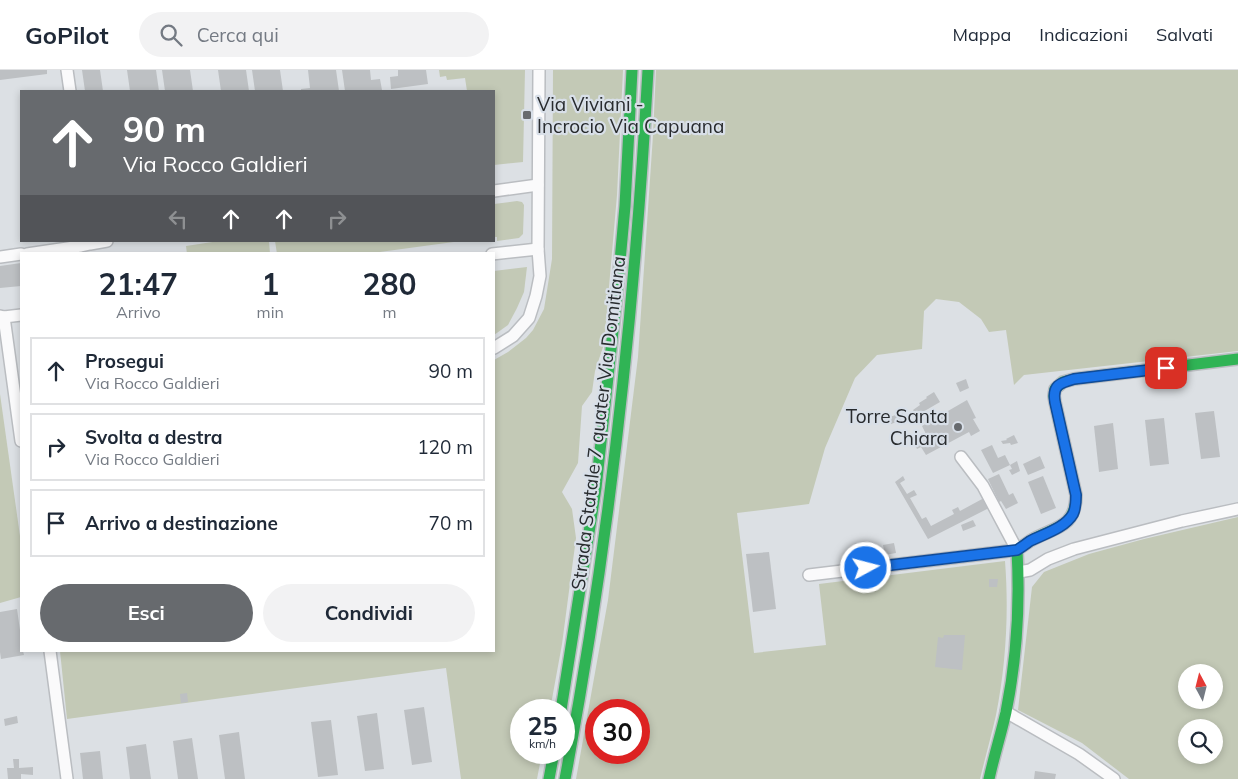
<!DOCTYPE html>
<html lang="it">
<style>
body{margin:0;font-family:Mulish,sans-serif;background:#f2f2f3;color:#1f2937;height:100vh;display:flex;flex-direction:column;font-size:19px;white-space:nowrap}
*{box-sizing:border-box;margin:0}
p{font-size:16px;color:#747a83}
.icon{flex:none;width:28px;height:28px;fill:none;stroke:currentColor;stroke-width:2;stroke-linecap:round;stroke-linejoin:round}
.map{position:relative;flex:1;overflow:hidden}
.panel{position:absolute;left:20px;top:182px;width:475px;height:400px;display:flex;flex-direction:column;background:#fff;border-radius:0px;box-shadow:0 2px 8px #0003}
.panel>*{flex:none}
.guide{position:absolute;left:20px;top:20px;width:475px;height:152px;border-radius:0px;box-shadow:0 2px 8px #0003;background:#676a6e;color:#fff;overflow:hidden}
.needle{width:32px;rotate:353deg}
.controls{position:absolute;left:1178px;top:594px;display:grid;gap:10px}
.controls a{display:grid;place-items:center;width:45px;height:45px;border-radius:50%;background:#fff;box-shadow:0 2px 8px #0003;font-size:25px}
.speed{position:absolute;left:510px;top:629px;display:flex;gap:10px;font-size:25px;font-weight:700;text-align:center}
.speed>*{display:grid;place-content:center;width:65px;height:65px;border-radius:50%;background:#fff;box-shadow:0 2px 8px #0003;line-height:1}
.speed small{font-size:12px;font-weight:400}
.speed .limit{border:8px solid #d22;background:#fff;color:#111}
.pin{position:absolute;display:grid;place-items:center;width:42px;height:42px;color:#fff;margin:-21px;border-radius:10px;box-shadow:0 2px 8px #0006}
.me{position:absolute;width:55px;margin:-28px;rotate:83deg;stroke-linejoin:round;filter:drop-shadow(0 0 4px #0008)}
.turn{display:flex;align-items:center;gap:18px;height:105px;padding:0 20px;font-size:22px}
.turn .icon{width:65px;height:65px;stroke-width:2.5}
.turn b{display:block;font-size:35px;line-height:42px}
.lanes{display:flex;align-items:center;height:48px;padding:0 20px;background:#0003;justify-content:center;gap:25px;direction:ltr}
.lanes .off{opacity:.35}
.eta{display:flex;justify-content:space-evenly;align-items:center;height:85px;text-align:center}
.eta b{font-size:30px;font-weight:700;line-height:35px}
.cta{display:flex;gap:10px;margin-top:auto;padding:10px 20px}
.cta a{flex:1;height:58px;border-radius:30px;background:#676a6e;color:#fff;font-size:20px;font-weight:700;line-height:58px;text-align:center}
.cta a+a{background:#f2f2f3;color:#1f2937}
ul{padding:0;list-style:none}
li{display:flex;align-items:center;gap:15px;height:68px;margin:0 10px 8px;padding:0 10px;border:2px solid #e0e1e3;border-radius:0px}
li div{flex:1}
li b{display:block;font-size:19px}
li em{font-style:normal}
header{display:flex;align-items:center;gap:30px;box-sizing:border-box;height:70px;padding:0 25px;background:#fff;border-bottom:1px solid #e0e1e3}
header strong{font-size:24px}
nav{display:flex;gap:28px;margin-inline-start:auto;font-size:18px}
.search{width:350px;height:45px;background:#f2f2f3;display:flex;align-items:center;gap:12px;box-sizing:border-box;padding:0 18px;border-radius:28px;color:#747a83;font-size:19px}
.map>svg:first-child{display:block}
</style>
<header>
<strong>GoPilot</strong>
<div class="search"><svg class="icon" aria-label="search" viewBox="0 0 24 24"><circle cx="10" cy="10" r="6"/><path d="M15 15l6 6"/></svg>Cerca qui</div>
<nav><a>Mappa</a><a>Indicazioni</a><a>Salvati</a></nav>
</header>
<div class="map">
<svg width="1238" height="709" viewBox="0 0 1238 709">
<rect width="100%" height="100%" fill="#dce0e4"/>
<g fill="#c3c9b6" fill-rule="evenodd">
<polygon points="439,0 525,0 523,92 494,95 494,21 467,21 465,8 447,10 446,6 440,7"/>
<polygon points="553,0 623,0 617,125 604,274 595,301 592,322 582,336 578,393 562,422 572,439 576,468 562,574 550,640 521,640 521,682 542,683 537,709 461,709 446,598 67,649 60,581 494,581 494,290 508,282 526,268 533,260 544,239 552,189"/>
<path d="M 656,0 L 1238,0 L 1238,281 L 1024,305 L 1014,315 L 1006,260 L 989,262 L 981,249 L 959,232 L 936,229 L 924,241 L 922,279 L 877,285 L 855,308 L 825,378 L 809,434 L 737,443 L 754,583 L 826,575 L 819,514 L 1005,491 C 1009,542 1006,595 996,645 C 991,667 985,688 980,709 L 576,709 L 608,530 L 638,287 L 653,65 ZM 596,640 L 639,640 L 639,682 L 596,682 Z"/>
<polygon points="517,131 522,132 524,135 523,164 519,168 497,171 497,167 494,167 494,134"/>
<polygon points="219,171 269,171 270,184 187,184 186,176"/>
<polygon points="275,171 461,171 365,184 277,184"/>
<polygon points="527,197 524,222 517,238 508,255 494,265 494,201"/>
<polygon points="0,324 21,473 21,527 0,533"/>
<path d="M 1238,447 L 1238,709 L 1129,709 L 1082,673 L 1018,640 L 1032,517 L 1044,502 L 1089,484 L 1144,469 ZM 1186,602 L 1214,602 L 1214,630 L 1186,630 ZM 1186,658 L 1214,658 L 1214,685 L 1186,685 Z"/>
</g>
<g fill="#bdc0c3">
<polygon points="0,0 47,0 47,4 0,10"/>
<polygon points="82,0 100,0 103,21 85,21"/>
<polygon points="127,0 156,0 159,21 130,21"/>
<polygon points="162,0 190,0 193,21 165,21"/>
<polygon points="218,0 246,0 249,21 221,21"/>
<polygon points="252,0 280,0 283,21 255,21"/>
<polygon points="308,0 336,0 339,21 301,21 301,19 310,18"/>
<polygon points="342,0 370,0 371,10 380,9 382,20 373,21 345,21"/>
<polygon points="398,0 426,0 428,14 391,19 390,7 398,6"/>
<polygon points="21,193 21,216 0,218 0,196"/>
<polygon points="966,309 969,318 960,322 956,313"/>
<polygon points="934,322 940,332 916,346 913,340 920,335 919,333 927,328 926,327"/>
<polygon points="967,330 976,348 973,349 980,361 971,366 969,362 926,385 921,377 917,379 915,375 928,368 922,356"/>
<polygon points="1214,341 1220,387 1201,389 1195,343"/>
<polygon points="903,343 905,349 891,354 889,347"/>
<polygon points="1164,348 1169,394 1150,396 1145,350"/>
<polygon points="1113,353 1118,399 1099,402 1094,356"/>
<polygon points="1014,365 1018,373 1011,375 1010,373 1003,374 1001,371 1007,370 1006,369"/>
<polygon points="992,375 998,388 1005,385 1010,395 1017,391 1020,401 1012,405 1009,400 1012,399 1010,395 993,403 981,380"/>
<polygon points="1040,386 1045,398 1028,405 1023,394"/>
<polygon points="999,404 1009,425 1013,423 1018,433 1006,439 1001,431 999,432 988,409"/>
<polygon points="903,406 905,410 900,413 907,424 914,420 917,425 910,428 922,449 926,447 931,456 954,444 952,440 958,437 960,441 984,428 989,438 928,469 895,412"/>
<polygon points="1043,406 1056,438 1041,444 1028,412"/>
<polygon points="973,450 976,456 963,461 961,455"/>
<polygon points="894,473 896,483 885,485 883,475"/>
<polygon points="769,482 776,539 753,542 746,484"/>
<polygon points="989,509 998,509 997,517 989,517"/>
<polygon points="17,539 21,567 21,581 23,581 24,585 1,589 0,582 0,542"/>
<polygon points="944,565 965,565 962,600 935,597 938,567 943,568"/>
<polygon points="187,623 188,632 181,633 180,624"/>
<polygon points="424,637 432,692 412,695 404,640"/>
<polygon points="377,643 384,699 365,701 357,646"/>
<polygon points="17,646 18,653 5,656 4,649"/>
<polygon points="331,650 338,705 318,707 311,652"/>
<polygon points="239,662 245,709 225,709 219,665"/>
<polygon points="192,668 198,709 178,709 173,671"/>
<polygon points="146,674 151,709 130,709 126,677"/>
<polygon points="100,681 103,709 83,709 80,683"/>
<polygon points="13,689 19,689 19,698 33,697 33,705 21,704 21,709 8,709 7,698 14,698"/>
<polygon points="1035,701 1056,704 1055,709 1034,709"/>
</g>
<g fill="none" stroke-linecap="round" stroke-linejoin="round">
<defs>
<g id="street">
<polyline points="67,0 70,21"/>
<polyline points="494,121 538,115"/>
<polyline points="27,184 81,176 90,174 107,171"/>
<polyline points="492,184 538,179"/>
<polyline points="0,187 21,184"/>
<polyline points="0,246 4,247 21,245"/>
<polyline points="4,247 21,371"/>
<polyline points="494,278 513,266 529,248 536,226 540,206 538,179 539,0"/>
<polyline points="1019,502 1030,500 1048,489 1074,479 1182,451 1238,439"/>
<polyline points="809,505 1017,480 983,416 961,387"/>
<polyline points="50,581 67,709"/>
<polyline points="1006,642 1079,684 1114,709"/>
</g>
<g id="fast">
<polyline points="561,640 596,418 617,224 625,136 632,0"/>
<polyline points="549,709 554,682"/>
<path d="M 565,709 C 609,475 635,238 648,0"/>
<path d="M 989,709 C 994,686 1001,664 1006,642 C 1017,588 1020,534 1017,480 C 1021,477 1026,474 1030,471 C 1053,457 1076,459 1076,425 L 1055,332 L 1054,326 L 1055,319 L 1063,312 L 1074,309 L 1238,289"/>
</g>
</defs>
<use href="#street" stroke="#babdc1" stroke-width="14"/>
<use href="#fast" stroke="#babdc1" stroke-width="14"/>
<use href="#street" stroke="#fafafb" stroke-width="11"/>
<use href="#fast" stroke="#30b455" stroke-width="11"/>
</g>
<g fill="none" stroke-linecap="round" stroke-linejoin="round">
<defs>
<path id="route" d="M 866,498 L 1017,480 C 1022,477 1026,474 1030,471 C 1044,464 1065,458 1073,444 C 1076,438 1076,431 1076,425 L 1055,332 C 1052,315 1060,313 1074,309 L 1166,298"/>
</defs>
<use href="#route" stroke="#114b97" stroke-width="12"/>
<use href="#route" stroke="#1a73e8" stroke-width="9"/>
</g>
<g fill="#676a6e" stroke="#d8dfe8" stroke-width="2">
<rect x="522" y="40" width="10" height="10" rx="2.5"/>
<circle cx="958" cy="357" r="5"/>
</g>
<g text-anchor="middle" stroke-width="4.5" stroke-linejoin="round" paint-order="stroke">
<g font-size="19" fill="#282b2e" stroke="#d8dfe8" text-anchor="start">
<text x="537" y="41">Via Viviani -<tspan x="537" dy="22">Incrocio Via Capuana</tspan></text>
<text x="948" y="353" text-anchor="end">Torre Santa<tspan x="948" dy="22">Chiara</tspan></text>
</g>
<g font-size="19" fill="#282b2e" stroke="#d8dfe8">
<text transform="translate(598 353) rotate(-83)" y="7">Strada Statale 7 quater Via Domitiana</text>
</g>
</g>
</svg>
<div class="controls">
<a><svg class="needle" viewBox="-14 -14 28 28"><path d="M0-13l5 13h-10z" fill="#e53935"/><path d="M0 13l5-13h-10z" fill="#747a83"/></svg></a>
<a><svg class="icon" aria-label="search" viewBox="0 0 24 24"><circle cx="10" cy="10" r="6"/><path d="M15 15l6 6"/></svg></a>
</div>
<div class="speed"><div>25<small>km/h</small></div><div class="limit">30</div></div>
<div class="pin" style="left:1166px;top:298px;background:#d93025"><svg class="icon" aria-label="arrive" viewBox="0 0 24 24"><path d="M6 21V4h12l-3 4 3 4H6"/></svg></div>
<svg class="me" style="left:866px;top:498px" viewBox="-20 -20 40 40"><circle r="17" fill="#1a73e8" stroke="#fff" stroke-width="3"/><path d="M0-11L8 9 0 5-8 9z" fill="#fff"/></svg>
<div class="guide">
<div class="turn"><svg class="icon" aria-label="ahead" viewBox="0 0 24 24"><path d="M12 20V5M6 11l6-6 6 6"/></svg><div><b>90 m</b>Via Rocco Galdieri</div></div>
<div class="lanes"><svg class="icon off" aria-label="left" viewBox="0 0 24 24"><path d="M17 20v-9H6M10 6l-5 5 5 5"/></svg><svg class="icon" aria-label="ahead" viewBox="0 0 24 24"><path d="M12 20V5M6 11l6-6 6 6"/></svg><svg class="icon" aria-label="ahead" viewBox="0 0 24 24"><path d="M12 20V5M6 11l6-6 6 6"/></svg><svg class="icon off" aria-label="right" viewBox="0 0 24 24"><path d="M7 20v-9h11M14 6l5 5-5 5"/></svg></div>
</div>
<section class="panel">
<div class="eta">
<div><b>21:47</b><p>Arrivo</p></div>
<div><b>1</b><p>min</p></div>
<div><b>280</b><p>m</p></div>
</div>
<ul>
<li><svg class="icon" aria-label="ahead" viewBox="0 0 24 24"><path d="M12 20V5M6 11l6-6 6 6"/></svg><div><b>Prosegui</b><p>Via Rocco Galdieri</p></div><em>90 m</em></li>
<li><svg class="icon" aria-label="right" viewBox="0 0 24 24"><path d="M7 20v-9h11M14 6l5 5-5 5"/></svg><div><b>Svolta a destra</b><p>Via Rocco Galdieri</p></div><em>120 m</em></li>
<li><svg class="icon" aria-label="arrive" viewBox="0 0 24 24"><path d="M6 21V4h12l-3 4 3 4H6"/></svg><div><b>Arrivo a destinazione</b></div><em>70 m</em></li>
</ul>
<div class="cta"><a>Esci</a><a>Condividi</a></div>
</section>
</div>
